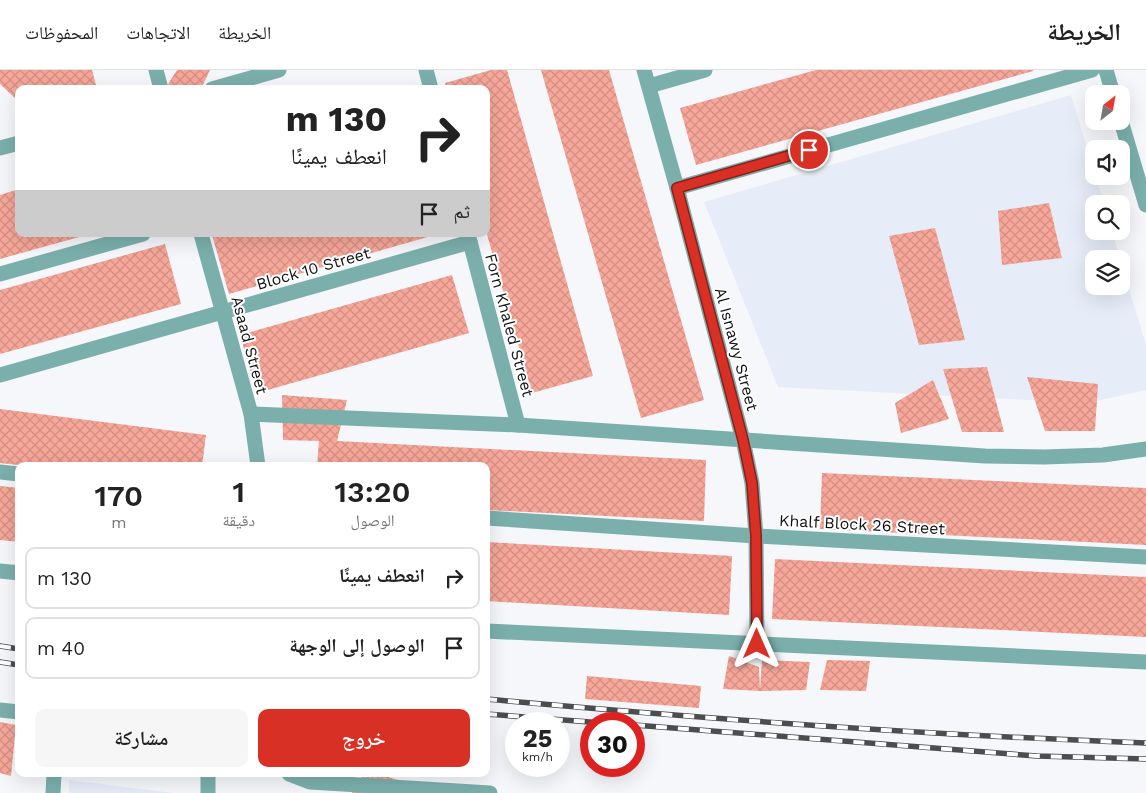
<!DOCTYPE html>
<html lang="ar">
<meta charset="utf-8">
<style>
body{margin:0;font-family:"Work Sans","Noto Naskh Arabic",sans-serif;background:#f6f6f6;color:#222;direction:rtl;height:100vh;display:flex;flex-direction:column;font-size:19px;white-space:nowrap}
*{box-sizing:border-box;margin:0}
p{font-size:16px;color:#767676}
.icon{flex:none;width:28px;height:28px;fill:none;stroke:currentColor;stroke-width:2;stroke-linecap:round;stroke-linejoin:round}
.map{position:relative;flex:1;overflow:hidden;direction:ltr}
.side{position:absolute;left:15px;top:392px;width:475px;height:315px;display:flex;flex-direction:column;background:#fff;border-radius:10px;box-shadow:0 5px 20px #0002;direction:rtl}
.side>*{flex:none}
.hud{position:absolute;left:15px;top:15px;width:475px;height:152px;border-radius:10px;box-shadow:0 5px 20px #0002;direction:rtl;background:#fff;color:#222;overflow:hidden}
.needle{width:32px;rotate:31deg}
.fabs{position:absolute;left:1085px;top:15px;display:grid;gap:10px}
.fabs a{display:grid;place-items:center;width:45px;height:45px;border-radius:10px;background:#fff;box-shadow:0 5px 20px #0002;font-size:25px}
.speed{position:absolute;left:505px;top:642px;display:flex;gap:10px;font-size:25px;font-weight:700;text-align:center}
.speed>*{display:grid;place-content:center;width:65px;height:65px;border-radius:50%;background:#fff;box-shadow:0 5px 20px #0002;line-height:1}
.speed small{font-size:12px;font-weight:400}
.speed .limit{border:8px solid #d22;background:#fff;color:#111}
.pin{position:absolute;display:grid;place-items:center;width:42px;height:42px;color:#fff;margin:-21px;border:2px solid #fff;border-radius:50%;box-shadow:0 1px 5px #0007}
.me{position:absolute;width:55px;margin:-28px;rotate:0deg;stroke-linejoin:round;filter:drop-shadow(0 0 4px #0008)}
.turn{display:flex;align-items:center;gap:18px;height:105px;padding:0 20px;font-size:22px}
.turn .icon{width:65px;height:65px;stroke-width:2.5}
.turn b{display:block;font-size:35px;line-height:42px}
.then{display:flex;align-items:center;height:48px;padding:0 20px;background:#0003;gap:10px;font-size:19px}
.eta{display:flex;justify-content:space-evenly;align-items:center;height:85px;text-align:center}
.eta b{font-size:30px;font-weight:600;line-height:35px}
.action{display:flex;gap:10px;margin-top:auto;padding:10px 20px}
.action a{flex:1;height:58px;border-radius:10px;background:#d93025;color:#fff;font-size:20px;font-weight:600;line-height:58px;text-align:center}
.action a+a{background:#f6f6f6;color:#222}
ul{padding:0;list-style:none}
li{display:flex;align-items:center;gap:15px;height:62px;margin:0 10px 8px;padding:0 10px;border:2px solid #e0e0e0;border-radius:10px}
li div{flex:1}
li b{display:block;font-size:19px}
li em{font-style:normal}
header{display:flex;align-items:center;gap:30px;box-sizing:border-box;height:70px;padding:0 25px;background:#fff;border-bottom:1px solid #e0e0e0}
header strong{font-size:24px}
nav{display:flex;gap:28px;margin-inline-start:auto;font-size:18px}
.map>svg:first-child{display:block}
</style>
<header>
<strong>الخريطة</strong>
<nav><a>الخريطة</a><a>الاتجاهات</a><a>المحفوظات</a></nav>
</header>
<div class="map">
<svg width="1146" height="723" viewBox="0 0 1146 723">
<defs>
<pattern id="building-cross-hatch" width="8" height="8" patternUnits="userSpaceOnUse" patternTransform="scale(1.25)"><rect width="8" height="8" fill="#f7a799"/><path d="M0 0l8 8M0 8l8-8" fill="none" stroke="#d38f83"/></pattern>
</defs>
<rect width="100%" height="100%" fill="#f5f7fb"/>
<g fill="#e7edf8">
<polygon points="1071,25 1094,100 1094,106 1096,106 1104,134 1094,134 1094,161 1112,161 1120,189 1094,189 1094,216 1121,216 1121,192 1146,275 1146,320 1087,333 778,317 704,132"/>
<polygon points="69,710 174,723 69,723"/>
</g>
<g fill="url(#building-cross-hatch)">
<polygon points="0,0 92,0 97,19 55,19 51,14 46,19 19,19 19,32 0,14"/>
<polygon points="177,0 210,0 201,19 165,19"/>
<polygon points="491,0 507,0 593,306 532,323 486,161 486,19 446,19 445,13"/>
<polygon points="541,0 609,0 704,330 641,348"/>
<polygon points="816,0 1033,0 1033,1 696,95 680,38"/>
<polygon points="19,119 19,164 90,164 0,189 0,125"/>
<polygon points="1049,133 1062,188 1002,195 998,141"/>
<polygon points="935,158 965,270 919,275 889,166"/>
<polygon points="218,164 438,164 229,224 212,165"/>
<polygon points="165,174 181,234 0,284 0,220"/>
<polygon points="452,205 469,263 257,323 240,265"/>
<polygon points="987,297 1004,362 962,362 943,299"/>
<polygon points="1027,307 1098,314 1095,361 1045,361"/>
<polygon points="933,310 949,349 901,363 895,333"/>
<polygon points="282,325 347,330 337,371 706,390 704,451 486,440 486,396 317,396 319,371 283,370"/>
<polygon points="0,339 206,365 202,396 27,396 0,393"/>
<polygon points="822,403 1146,418 1146,475 820,459"/>
<polygon points="0,416 19,418 19,472 0,470"/>
<polygon points="486,472 732,486 729,545 486,531"/>
<polygon points="775,489 1146,507 1146,567 772,549"/>
<polygon points="729,586 759,597 760,619 762,590 810,592 806,620 760,621 723,619"/>
<polygon points="827,590 870,591 866,621 820,620"/>
<polygon points="587,606 701,616 699,638 585,629"/>
<polygon points="0,652 16,655 11,706 0,703"/>
<polygon points="364,704 379,704 398,710 392,723 352,723"/>
</g>
<g fill="none" stroke-linecap="round" stroke-linejoin="round">
<g stroke="#7bafac" stroke-width="15">
<polyline points="156,0 161,19"/>
<polyline points="426,0 431,19"/>
<polyline points="644,0 677,118 743,370 752,413 756,466 757,573"/>
<polyline points="1106,0 1113,24"/>
<polyline points="649,16 705,0"/>
<polyline points="212,19 279,0"/>
<polyline points="1121,51 1146,135"/>
<polyline points="0,78 19,73"/>
<polyline points="677,118 1092,0"/>
<polyline points="201,164 251,344 258,396"/>
<polyline points="468,164 518,355"/>
<polyline points="0,204 143,164"/>
<polyline points="0,305 470,172"/>
<polyline points="251,344 518,355 985,386 1044,387 1103,385 1146,379"/>
<polyline points="0,402 19,404"/>
<polyline points="486,448 756,466 1146,487"/>
<polyline points="0,501 19,503"/>
<polyline points="486,561 1146,592"/>
<polyline points="0,640 19,642"/>
<polyline points="208,704 208,723"/>
<polyline points="289,704 310,712 490,723"/>
<polyline points="53,723 54,704"/>
</g>
<defs>
<g id="rail">
<polyline points="0,576 19,579"/>
<polyline points="0,592 19,595"/>
<path d="M 486,629 C 706,649 926,665 1146,673"/>
<polyline points="486,644 616,654"/>
<polyline points="634,655 1037,686 1146,689"/>
</g>
</defs>
<use href="#rail" stroke="#4c4d4f" stroke-width="5.5"/>
<use href="#rail" stroke="#fff" stroke-width="4" stroke-dasharray="11" stroke-linecap="butt"/>
</g>
<g fill="none" stroke-linecap="round" stroke-linejoin="round">
<defs>
<polyline id="route" points="757,574 756,466 752,413 743,370 677,118 809,80"/>
</defs>
<use href="#route" stroke="#8d1f18" stroke-width="12"/>
<use href="#route" stroke="#d93025" stroke-width="9"/>
</g>
<g text-anchor="middle" stroke-width="4" stroke-linejoin="round" paint-order="stroke">
<g font-size="16" fill="#101112" stroke="#fff">
<text transform="translate(313 198) rotate(-16)" y="6">Block 10 Street</text>
<text transform="translate(510 255) rotate(75)" y="6">Forn Khaled Street</text>
<text transform="translate(250 275) rotate(75)" y="6">Asaad Street</text>
<text transform="translate(737 279) rotate(75)" y="6">Al Isnawy Street</text>
<text transform="translate(862 454) rotate(3)" y="6">Khalf Block 26 Street</text>
</g>
</g>
</svg>
<div class="fabs">
<a><svg class="needle" viewBox="-14 -14 28 28"><path d="M0-13l5 13h-10z" fill="#e53935"/><path d="M0 13l5-13h-10z" fill="#767676"/></svg></a>
<a><svg class="icon" aria-label="sound" viewBox="0 0 24 24"><path d="M4 9h4l5-4v14l-5-4H4zM17 9q2 3 0 6"/></svg></a>
<a><svg class="icon" aria-label="search" viewBox="0 0 24 24"><circle cx="10" cy="10" r="6"/><path d="M15 15l6 6"/></svg></a>
<a><svg class="icon" aria-label="layers" viewBox="0 0 24 24"><path d="M12 4l9 5-9 5-9-5zM3 14l9 5 9-5"/></svg></a>
</div>
<div class="speed"><div>25<small>km/h</small></div><div class="limit">30</div></div>
<div class="pin" style="left:809px;top:80px;background:#d93025"><svg class="icon" aria-label="arrive" viewBox="0 0 24 24"><path d="M6 21V4h12l-3 4 3 4H6"/></svg></div>
<svg class="me" style="left:757px;top:574px" viewBox="-20 -20 40 40"><path d="M0-17L14 15 0 8-14 15z" fill="#d93025" stroke="#fff" stroke-width="4"/></svg>
<div class="hud">
<div class="turn"><svg class="icon" aria-label="right" viewBox="0 0 24 24"><path d="M7 20v-9h11M14 6l5 5-5 5"/></svg><div><b>130 m</b>انعطف يمينًا</div></div>
<div class="then">ثم<svg class="icon" aria-label="arrive" viewBox="0 0 24 24"><path d="M6 21V4h12l-3 4 3 4H6"/></svg></div>
</div>
<section class="side">
<div class="eta">
<div><b>13:20</b><p>الوصول</p></div>
<div><b>1</b><p>دقيقة</p></div>
<div><b>170</b><p>m</p></div>
</div>
<ul>
<li><svg class="icon" aria-label="right" viewBox="0 0 24 24"><path d="M7 20v-9h11M14 6l5 5-5 5"/></svg><div><b>انعطف يمينًا</b></div><em>130 m</em></li>
<li><svg class="icon" aria-label="arrive" viewBox="0 0 24 24"><path d="M6 21V4h12l-3 4 3 4H6"/></svg><div><b>الوصول إلى الوجهة</b></div><em>40 m</em></li>
</ul>
<div class="action"><a>خروج</a><a>مشاركة</a></div>
</section>
</div>
